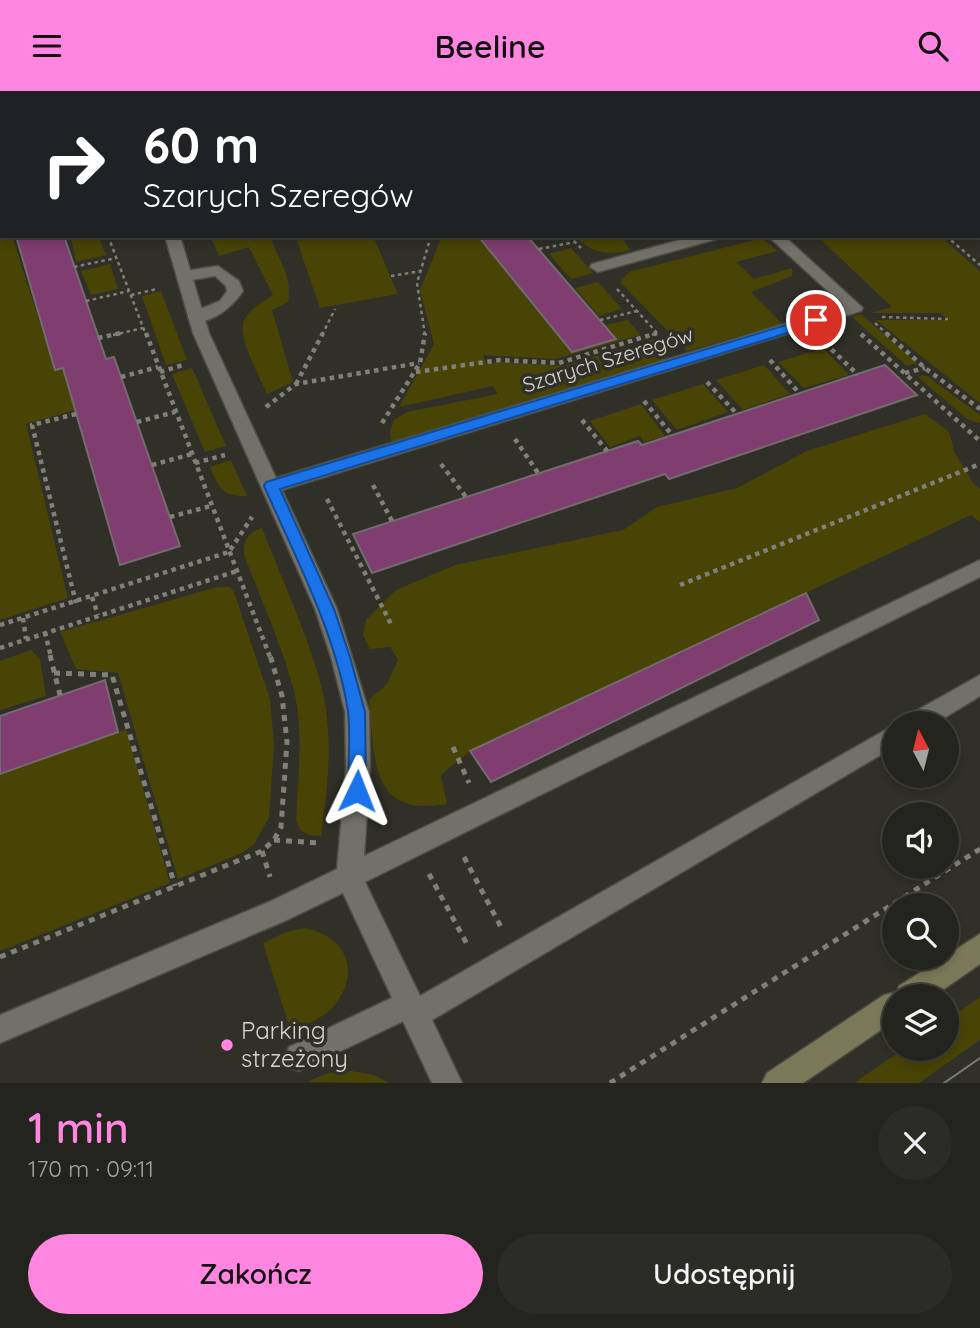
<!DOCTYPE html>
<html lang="pl">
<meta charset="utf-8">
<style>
body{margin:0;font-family:Quicksand,sans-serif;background:#2c2c27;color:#f1f3f6;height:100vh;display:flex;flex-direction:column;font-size:26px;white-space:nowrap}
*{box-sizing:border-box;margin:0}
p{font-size:23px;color:#a3a4a4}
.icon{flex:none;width:38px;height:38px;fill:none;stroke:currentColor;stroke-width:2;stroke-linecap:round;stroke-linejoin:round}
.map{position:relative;height:992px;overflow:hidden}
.panel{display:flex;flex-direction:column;background:#24241e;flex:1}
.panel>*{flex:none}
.hud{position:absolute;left:0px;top:0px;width:980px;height:147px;box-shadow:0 4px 10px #0003,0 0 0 2px #41413c;background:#202124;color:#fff;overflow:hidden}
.needle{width:46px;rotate:353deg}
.fabs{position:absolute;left:882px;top:620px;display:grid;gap:14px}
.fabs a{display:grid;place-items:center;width:77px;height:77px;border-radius:50%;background:#24241e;box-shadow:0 4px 10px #0003,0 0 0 2px #41413c;font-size:35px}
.pin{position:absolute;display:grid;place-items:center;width:60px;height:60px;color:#fff;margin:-30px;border:4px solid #fff;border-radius:50%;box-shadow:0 2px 7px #0007}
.me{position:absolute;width:77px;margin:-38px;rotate:2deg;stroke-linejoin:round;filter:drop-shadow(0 0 5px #0008)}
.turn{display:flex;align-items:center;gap:24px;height:147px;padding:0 28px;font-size:32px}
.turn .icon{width:91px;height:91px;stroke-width:2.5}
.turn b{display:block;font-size:49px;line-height:60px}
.round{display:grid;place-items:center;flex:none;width:74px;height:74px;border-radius:37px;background:#2c2c27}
.overview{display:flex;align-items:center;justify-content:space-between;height:119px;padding:0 28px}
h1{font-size:42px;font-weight:600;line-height:52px;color:#fe85e0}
.action{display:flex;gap:14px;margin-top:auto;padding:14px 28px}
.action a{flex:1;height:80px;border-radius:42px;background:#fe85e0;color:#111;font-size:28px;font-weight:600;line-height:80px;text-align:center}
.action a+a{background:#2c2c27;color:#f1f3f6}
header{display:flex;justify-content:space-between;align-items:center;height:91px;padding:0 28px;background:#fe85e0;color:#111;font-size:32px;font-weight:600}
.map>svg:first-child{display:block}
</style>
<header><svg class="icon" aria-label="menu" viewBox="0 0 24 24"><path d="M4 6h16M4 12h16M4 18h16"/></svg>Beeline<svg class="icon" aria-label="search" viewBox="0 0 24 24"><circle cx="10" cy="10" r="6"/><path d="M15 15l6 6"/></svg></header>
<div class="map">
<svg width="980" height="992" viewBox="0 0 980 992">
<rect width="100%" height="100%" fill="#303028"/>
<g fill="#484406">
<polygon points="0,137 2,145 12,145 55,279 63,277 75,319 26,333 68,507 0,529"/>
<polygon points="98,145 106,164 76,171 71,146"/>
<path d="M 210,145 L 270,145 C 278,169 293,185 288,211 L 272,219 L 293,291 L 267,303 C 260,287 237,246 244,230 C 249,218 263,211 273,204 L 249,156 L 219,165 Z"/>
<polygon points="321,145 373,145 398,203 320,217 297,150"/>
<polygon points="442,145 478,145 572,261 616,248 605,234 628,229 640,244 555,268 483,264 486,273 500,271 564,275 653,248 668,262 668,269 391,351 390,341 394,329 407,321 498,303 493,295 399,316 434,253 420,199"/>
<path d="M 576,145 L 620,145 L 630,159 C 610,165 590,163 576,145 Z"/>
<polygon points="817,145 940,145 980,180 980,312 876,229 949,229 940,222 871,222 892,216"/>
<polygon points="762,147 777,160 736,171 754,188 792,177 792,185 751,201 782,233 687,260 620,191 629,181"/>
<polygon points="571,157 593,182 571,188 549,163"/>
<polygon points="110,173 118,198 91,204 81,180"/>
<polygon points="598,191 622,218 599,225 575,197"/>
<polygon points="161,200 187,269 166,274 142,205"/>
<polygon points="861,223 917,272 907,275 852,226"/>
<polygon points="823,257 849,284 804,297 778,271"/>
<polygon points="764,274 790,303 743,319 716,289"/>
<polygon points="192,277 226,355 205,361 172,283"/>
<polygon points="920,284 927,285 980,324 980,332 967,328 919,287"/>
<polygon points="703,293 728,321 677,339 652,309"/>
<polygon points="641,313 665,345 644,351 640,345 610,356 590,330"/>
<path d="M 925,323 L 949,341 L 955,362 L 973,392 L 980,398 L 980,431 L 971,424 L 470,660 L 441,684 L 447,713 C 369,727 375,667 369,609 L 387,593 L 398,569 L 390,556 L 370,558 L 363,544 L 366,529 L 396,499 L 455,474 L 623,439 L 657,416 L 737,397 L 807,360 Z"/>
<path d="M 231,369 L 247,405 C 223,406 218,396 210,376 Z"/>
<path d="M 262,437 C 282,489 307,541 321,594 C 334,643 328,696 321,745 L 309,744 L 300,739 L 296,729 C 298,687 304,641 294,600 C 282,554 261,509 244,464 C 243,449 248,441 262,437 Z"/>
<polygon points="217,496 230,496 234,501 270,608 274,653 269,727 254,753 242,762 178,788 118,582 76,578 60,541"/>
<polygon points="31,559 40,568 46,605 0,619 0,570"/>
<polygon points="126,638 170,792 0,860 0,684"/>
<path d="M 304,837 C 347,845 362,881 333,916 C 322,928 305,934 291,941 L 263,852 L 286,841 Z"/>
<polygon points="980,906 980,949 919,992 854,992 905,957 947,957 947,929"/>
<polygon points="351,980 374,984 389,992 307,991 328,982"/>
</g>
<g fill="#803d6f" stroke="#736b70" stroke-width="2">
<polygon points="16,145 64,145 106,268 114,266 180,455 120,474 63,277 55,279"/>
<polygon points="478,145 527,145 616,248 572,261"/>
<polygon points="885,274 917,304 669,388 665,383 372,482 353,443 638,350 642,354"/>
<polygon points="806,502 819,529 491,691 470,660"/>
<polygon points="105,589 118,641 0,683 0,625"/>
</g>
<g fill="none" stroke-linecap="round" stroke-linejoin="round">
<defs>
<g id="lane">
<path d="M 218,175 L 239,190 L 243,200 C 233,215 211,235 190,230 L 188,226 L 190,222 L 220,210 L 227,200 L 226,195 L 215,185 L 185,190 L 177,185 L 185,180 Z"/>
<polygon points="408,899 418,903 422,913 418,923 299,980 289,976 285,966 289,956"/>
</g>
<g id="street">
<polygon points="76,0 97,0 75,2"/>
<polygon points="593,0 606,0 607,2 594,2"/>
<polygon points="959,0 973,0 974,2 960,2"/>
<polygon points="2,12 2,20 0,21 0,13"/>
<rect x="978" y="65" width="2" height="8"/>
<polygon points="165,145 180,145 209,242 276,387 844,215 768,145 784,145 863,217 861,220 282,399 337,518 369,621 370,677 364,765 980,469 980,486 365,791 420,905 894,634 894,656 432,929 462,992 432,992 343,802 289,828 0,952 0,924 271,810 337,778 346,677 345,621 331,566 315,518 193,242"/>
<polygon points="694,145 719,145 717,148 598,181 590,176 592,173"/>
<polygon points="980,584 980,605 936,632 903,632 907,625"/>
</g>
<polygon id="secondary" points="980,843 980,873 934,905 894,905 894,930 803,992 762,992 767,982 884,904 897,901 899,895"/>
</defs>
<use href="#lane" stroke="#4d4d46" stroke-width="3"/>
<use href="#street" stroke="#4d4d46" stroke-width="3"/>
<use href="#secondary" stroke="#4d4d46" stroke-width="3"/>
<g stroke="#808079" stroke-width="2.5" stroke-dasharray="3.5 3.5" stroke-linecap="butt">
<polyline points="427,0 429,2"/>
<polyline points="688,0 690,2"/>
<polyline points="873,0 875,2"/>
<polyline points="238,2 247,0"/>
<polyline points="456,2 465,0"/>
<polyline points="671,2 678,0"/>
<polyline points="108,145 146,244"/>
<polyline points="569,145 581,157"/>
<polyline points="946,145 980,174"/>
<polyline points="539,158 575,151"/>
<polyline points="74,176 116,167"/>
<polyline points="391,185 421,180"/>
<polyline points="617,198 658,243"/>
<polyline points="131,204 157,198"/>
<polyline points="86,210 129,200"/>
<polyline points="882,226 948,228"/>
<polyline points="600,229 637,220"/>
<polyline points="875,232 888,244"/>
<polyline points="113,244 143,237"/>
<polyline points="322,244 335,218"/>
<polyline points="425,244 417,192 431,145"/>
<polyline points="652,244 657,242"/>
</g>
<g stroke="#808079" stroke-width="4.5" stroke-dasharray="4.5 4.5" stroke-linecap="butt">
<polyline points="146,242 270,566"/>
<polyline points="886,242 925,277 980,318"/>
<polyline points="861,243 980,350"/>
<polyline points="98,247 121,242"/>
<polyline points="825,252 858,284"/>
<polyline points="770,269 800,303"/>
<polyline points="160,281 183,274"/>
<polyline points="416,281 500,269 559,272 657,242"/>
<polyline points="905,282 925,277"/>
<polyline points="121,286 158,276"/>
<polyline points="707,291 737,323"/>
<polyline points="296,293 323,242"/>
<polyline points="644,310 672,344"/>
<polyline points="266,316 296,293 419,272"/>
<polyline points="76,323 32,334 76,512"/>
<polyline points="582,329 607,360"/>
<polyline points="137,331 175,321"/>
<polyline points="382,332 420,272 425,242"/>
<polyline points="515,348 538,382"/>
<polyline points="195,372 225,364"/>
<polyline points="441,373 466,406"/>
<polyline points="152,374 192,363"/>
<polyline points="373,394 392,430"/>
<polyline points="327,408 392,535"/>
<polyline points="170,426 211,415"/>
<polyline points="680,494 980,373"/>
<polyline points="92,506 98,524"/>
<polyline points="23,527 26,548"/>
<polyline points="0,534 229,461 252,426"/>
<polyline points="45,541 51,566"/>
<polyline points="0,557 237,480"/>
</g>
<g stroke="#808079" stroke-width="5" stroke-dasharray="6 6" stroke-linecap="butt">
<polyline points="50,564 60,604"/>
<polyline points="54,582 112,584 175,795"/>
<polyline points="453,656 469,692"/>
<polyline points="274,749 319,752"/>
<polyline points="262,760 270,786"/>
<polyline points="464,766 501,836"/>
<polyline points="429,783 468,855"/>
<polyline points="0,866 262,760 274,749 281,736 287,651 282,605 270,564"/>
<polyline points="610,992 980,758"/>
</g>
<use href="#lane" fill="#717169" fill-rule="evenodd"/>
<use href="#street" fill="#717169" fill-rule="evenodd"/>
<use href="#secondary" fill="#7b795a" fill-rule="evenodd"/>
<polyline stroke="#7a7a74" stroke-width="2" points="944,992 980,967"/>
</g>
<path fill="#1a73e8" stroke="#114b97" stroke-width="2" d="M 816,225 L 822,229 L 820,232 L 280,398 L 334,518 L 350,566 L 365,621 L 366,700 L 363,706 L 357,708 L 350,706 L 348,700 C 348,674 351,645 348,620 C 336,543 295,465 264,395 L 266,391 Z"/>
<circle fill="#fe85e0" stroke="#303028" stroke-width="2.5" cx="227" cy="954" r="7"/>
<g text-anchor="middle" stroke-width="7" stroke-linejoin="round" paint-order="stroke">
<g font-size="21" fill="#d4d4d0" stroke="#303028">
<text transform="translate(608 269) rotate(-17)" y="7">Szarych Szeregów</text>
</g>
<g font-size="24" fill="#d4d4d0" stroke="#303028" text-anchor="start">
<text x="241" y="948">Parking<tspan x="241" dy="28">strzeżony</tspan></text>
</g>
</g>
</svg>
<div class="fabs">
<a><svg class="needle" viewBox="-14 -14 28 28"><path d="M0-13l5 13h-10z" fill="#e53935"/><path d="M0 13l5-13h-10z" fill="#a3a4a4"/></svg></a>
<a><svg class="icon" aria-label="sound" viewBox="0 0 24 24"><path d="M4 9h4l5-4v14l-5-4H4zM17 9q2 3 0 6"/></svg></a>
<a><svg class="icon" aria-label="search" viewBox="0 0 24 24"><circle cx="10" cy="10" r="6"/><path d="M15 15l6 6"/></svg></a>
<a><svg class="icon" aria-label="layers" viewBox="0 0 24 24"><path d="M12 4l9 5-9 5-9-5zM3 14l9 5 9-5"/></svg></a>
</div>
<div class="pin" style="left:816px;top:229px;background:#d93025"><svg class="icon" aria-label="arrive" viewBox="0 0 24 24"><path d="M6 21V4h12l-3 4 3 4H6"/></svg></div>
<svg class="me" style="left:357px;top:700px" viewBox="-20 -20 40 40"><path d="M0-17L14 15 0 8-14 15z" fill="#1a73e8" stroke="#fff" stroke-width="4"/></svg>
<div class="hud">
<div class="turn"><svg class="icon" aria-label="right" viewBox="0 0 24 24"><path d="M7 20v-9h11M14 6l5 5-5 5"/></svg><div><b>60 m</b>Szarych Szeregów</div></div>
</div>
</div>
<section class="panel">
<div class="overview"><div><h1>1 min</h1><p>170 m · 09:11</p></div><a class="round"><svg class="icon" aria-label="close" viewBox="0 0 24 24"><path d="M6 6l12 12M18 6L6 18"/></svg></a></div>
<div class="action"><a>Zakończ</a><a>Udostępnij</a></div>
</section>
